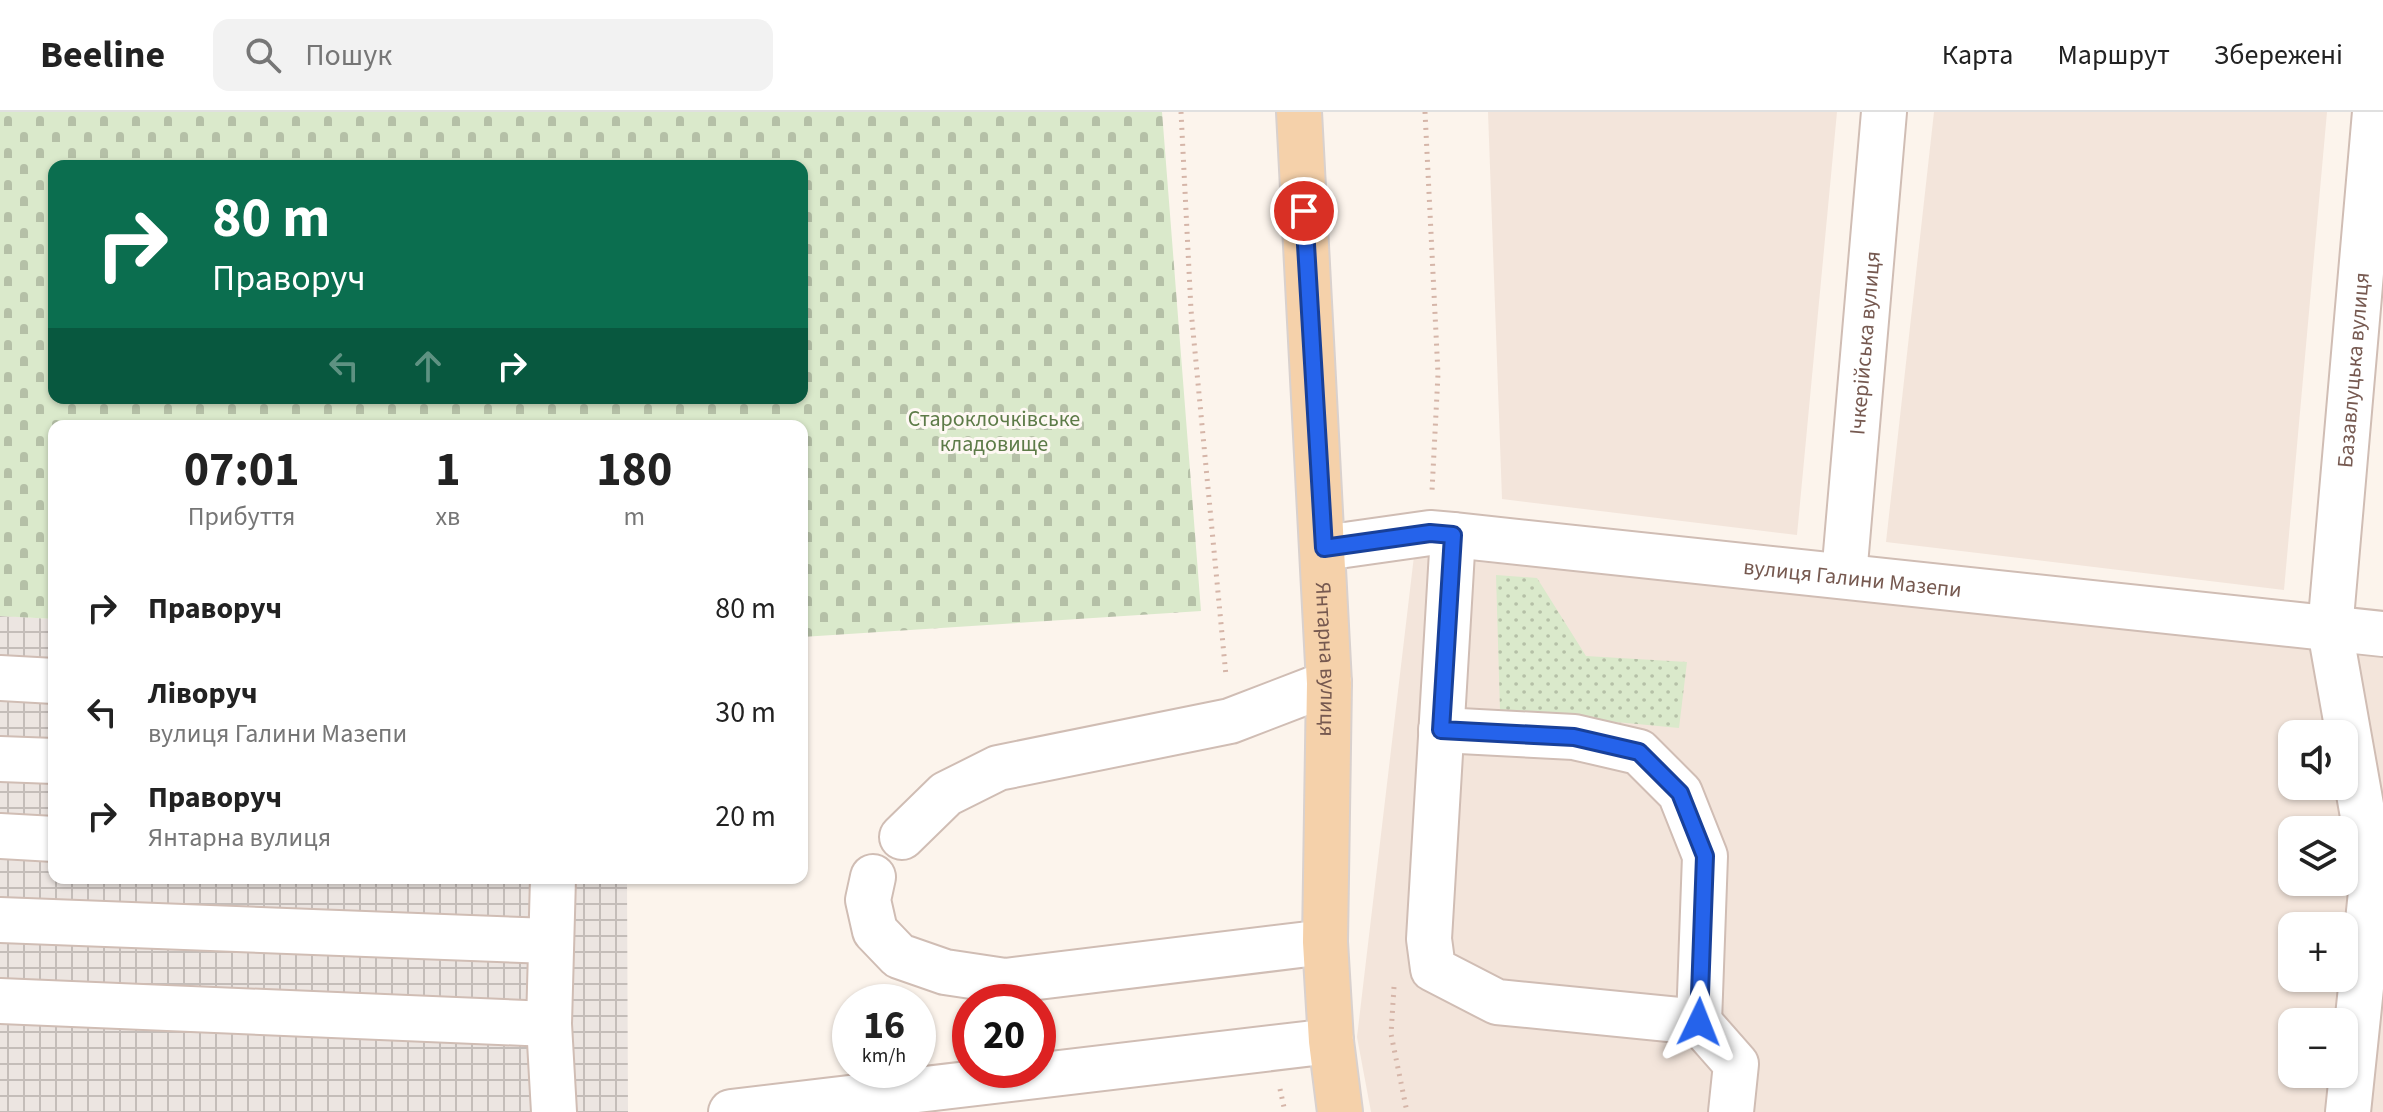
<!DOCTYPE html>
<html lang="uk">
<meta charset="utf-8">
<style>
body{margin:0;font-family:"Source Sans 3",sans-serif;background:#f2f2f2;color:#222;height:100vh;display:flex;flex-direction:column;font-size:30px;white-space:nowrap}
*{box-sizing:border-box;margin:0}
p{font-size:26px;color:#767676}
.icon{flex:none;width:44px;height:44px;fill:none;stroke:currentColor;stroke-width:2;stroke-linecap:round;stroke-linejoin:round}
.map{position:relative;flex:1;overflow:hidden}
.drawer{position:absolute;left:48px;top:308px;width:760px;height:464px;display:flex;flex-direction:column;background:#fff;border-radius:16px;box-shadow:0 2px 6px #0004}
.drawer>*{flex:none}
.top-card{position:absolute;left:48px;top:48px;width:760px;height:244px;border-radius:16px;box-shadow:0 2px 6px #0004;background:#0b6e4f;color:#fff;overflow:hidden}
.fabs{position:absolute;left:2278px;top:608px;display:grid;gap:16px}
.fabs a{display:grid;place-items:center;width:80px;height:80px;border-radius:16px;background:#fff;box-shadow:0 2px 6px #0004;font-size:40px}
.speed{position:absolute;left:832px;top:872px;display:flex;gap:16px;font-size:40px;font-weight:700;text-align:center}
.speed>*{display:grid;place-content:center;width:104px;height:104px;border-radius:50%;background:#fff;box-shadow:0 2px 6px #0004;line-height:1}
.speed small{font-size:20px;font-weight:400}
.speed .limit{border:12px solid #d22;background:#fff;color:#111}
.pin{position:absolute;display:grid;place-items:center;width:68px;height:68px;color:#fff;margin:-34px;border:4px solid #fff;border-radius:50%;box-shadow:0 2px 8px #0007}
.me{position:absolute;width:88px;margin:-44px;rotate:2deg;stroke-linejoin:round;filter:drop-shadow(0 0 6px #0008)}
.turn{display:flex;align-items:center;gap:28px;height:168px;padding:0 32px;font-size:36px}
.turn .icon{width:104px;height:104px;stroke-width:2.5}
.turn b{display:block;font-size:56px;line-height:68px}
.lanes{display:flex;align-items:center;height:76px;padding:0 32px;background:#0003;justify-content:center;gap:40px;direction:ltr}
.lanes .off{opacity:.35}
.eta{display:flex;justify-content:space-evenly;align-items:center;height:136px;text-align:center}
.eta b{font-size:48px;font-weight:700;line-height:56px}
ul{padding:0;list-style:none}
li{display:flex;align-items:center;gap:24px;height:104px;padding:0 32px}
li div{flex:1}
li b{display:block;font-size:30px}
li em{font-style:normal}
header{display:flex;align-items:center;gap:48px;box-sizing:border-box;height:112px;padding:0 40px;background:#fff;border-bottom:2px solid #e0e0e0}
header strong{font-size:38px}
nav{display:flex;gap:44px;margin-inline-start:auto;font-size:28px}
.search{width:560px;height:72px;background:#f2f2f2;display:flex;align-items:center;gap:20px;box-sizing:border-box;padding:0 28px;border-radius:16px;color:#767676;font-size:30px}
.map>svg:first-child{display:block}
</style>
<header>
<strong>Beeline</strong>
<div class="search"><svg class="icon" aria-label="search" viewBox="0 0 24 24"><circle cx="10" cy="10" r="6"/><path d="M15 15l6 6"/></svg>Пошук</div>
<nav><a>Карта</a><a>Маршрут</a><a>Збережені</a></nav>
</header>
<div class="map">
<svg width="2383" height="1000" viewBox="0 0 2383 1000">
<defs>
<pattern id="industrial-grid" width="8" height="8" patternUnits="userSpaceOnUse" patternTransform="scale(2)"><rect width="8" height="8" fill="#ece5e1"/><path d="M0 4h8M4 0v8" fill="none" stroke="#c4bdb9"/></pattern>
<pattern id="grass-dots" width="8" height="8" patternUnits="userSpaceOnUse" patternTransform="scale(2)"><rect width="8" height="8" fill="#dae9cb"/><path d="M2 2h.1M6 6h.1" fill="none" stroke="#b5c0a7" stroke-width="1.8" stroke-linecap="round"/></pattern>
<pattern id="cemetery-stones" width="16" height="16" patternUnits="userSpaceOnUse" patternTransform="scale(2)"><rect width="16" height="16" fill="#dae9cb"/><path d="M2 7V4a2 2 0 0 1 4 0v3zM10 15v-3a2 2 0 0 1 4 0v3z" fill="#b5c0a7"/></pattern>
</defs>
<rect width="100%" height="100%" fill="#fcf4ec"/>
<g fill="#f3e5db" fill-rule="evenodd">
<polygon points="1488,0 1837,0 1797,423 1502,387"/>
<polygon points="1934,0 2327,0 2284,478 1886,430"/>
<path d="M 1414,444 L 2383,534 L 2383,1000 L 1371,1000 L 1357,925 ZM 2292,622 L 2344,622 L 2344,674 L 2292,674 ZM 2292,718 L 2344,718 L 2344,770 L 2292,770 ZM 2292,814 L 2344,814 L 2344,866 L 2292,866 ZM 2292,910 L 2344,910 L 2344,962 L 2292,962 Z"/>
</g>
<polygon fill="url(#industrial-grid)" points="0,504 54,507 54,766 627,766 628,1000 0,1000"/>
<polygon fill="url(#grass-dots)" points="1496,463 1537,466 1586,544 1687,550 1679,616 1500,599"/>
<path fill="url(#cemetery-stones)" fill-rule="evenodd" d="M 0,0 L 1162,0 L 1201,499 L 802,525 L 802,314 L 54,314 L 54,507 L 0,504 ZM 54,54 L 802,54 L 802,286 L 54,286 Z"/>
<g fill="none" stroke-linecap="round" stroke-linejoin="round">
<defs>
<g id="minor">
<polyline points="1453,423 1429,827 1433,857 1497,890 1699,910"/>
<path id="s1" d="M 1324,436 L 1430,421 L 1453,423 L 2383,522"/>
<path id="s2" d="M 1844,464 L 1884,0"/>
<polyline points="0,566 54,569"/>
<polyline points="1441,618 1574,625 1639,640 1680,681 1705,744 1699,910"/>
<polyline points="0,647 54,649"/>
<polyline points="0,724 54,727"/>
<polyline points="902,725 946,682 998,656 1230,609 1329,571"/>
<polyline points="873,765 868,788 875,819 899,844 945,860 1005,869 1325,830"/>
<polyline points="553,766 549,912 554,1000"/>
<polyline points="0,808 550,829"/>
<polyline points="0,889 549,912"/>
<polyline points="1699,910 1736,952 1731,1000"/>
<polyline points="731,1000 1331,929"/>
<path id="s3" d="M 2348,1000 L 2373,761 L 2330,518 L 2375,0"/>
</g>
<g id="major">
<path id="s4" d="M 1299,0 L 1329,571 L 1325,830 L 1331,929 L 1340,1000"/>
</g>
</defs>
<use href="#minor" stroke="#d0bdb4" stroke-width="48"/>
<use href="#major" stroke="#d9d1ce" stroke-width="48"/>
<g stroke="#d5b5a8" stroke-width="5" stroke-dasharray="2 6" stroke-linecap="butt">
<polyline points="1181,0 1191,198 1226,564"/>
<polyline points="1425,0 1438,262 1432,379"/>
<polyline points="1394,875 1391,922 1407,1000"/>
<polyline points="1280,977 1285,1000"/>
</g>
<use href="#minor" stroke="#fff" stroke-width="44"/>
<use href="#major" stroke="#f5d1aa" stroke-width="44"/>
</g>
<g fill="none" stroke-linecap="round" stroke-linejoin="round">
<defs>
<polyline id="route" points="1304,99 1324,436 1430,421 1453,423 1441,618 1574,625 1639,640 1680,681 1705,744 1699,910"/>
</defs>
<use href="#route" stroke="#184099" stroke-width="20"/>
<use href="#route" stroke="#2563eb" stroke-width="14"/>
</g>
<g text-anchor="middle" stroke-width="6" stroke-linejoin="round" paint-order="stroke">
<g font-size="22" fill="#765950" stroke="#fef8f3">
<text dy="8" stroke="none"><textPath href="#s2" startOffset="234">Ічкерійська вулиця</textPath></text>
<text dy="8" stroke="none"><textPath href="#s3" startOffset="748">Базавлуцька вулиця</textPath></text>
<text dy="8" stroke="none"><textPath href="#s1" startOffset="532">вулиця Галини Мазепи</textPath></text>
<text dy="8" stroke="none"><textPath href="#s4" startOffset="548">Янтарна вулиця</textPath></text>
</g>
<g font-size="22" fill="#5d7b48" stroke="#fef8f3">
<text x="994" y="314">Староклочківське<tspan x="994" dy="25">кладовище</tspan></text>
</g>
</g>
</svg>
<div class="fabs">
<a><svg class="icon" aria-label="sound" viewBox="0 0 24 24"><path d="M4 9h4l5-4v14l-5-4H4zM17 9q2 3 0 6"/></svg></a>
<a><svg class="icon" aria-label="layers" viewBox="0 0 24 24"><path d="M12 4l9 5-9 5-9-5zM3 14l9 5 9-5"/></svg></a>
<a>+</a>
<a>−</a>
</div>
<div class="speed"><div>16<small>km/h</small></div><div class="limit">20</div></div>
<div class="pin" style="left:1304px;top:99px;background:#d93025"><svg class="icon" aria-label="arrive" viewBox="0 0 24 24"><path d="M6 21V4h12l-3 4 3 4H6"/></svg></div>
<svg class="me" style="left:1699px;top:910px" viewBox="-20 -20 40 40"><path d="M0-17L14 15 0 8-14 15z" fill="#2563eb" stroke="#fff" stroke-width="4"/></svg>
<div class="top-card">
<div class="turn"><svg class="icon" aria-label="right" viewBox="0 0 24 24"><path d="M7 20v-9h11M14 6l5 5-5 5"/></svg><div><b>80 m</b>Праворуч</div></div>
<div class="lanes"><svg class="icon off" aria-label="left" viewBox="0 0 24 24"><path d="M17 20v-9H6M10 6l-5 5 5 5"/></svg><svg class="icon off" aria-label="ahead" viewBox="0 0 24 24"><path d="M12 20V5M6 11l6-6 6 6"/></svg><svg class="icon" aria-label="right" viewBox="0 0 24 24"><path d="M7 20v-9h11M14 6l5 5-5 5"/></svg></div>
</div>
<section class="drawer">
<div class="eta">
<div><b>07:01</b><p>Прибуття</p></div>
<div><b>1</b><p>хв</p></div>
<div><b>180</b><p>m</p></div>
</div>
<ul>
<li><svg class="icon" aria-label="right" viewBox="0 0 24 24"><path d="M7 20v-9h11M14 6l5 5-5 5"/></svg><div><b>Праворуч</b></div><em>80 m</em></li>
<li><svg class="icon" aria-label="left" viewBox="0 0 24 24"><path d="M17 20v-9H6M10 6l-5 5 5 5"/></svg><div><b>Ліворуч</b><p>вулиця Галини Мазепи</p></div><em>30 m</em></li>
<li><svg class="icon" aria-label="right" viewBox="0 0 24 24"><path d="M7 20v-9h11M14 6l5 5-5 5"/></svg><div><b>Праворуч</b><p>Янтарна вулиця</p></div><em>20 m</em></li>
</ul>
</section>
</div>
